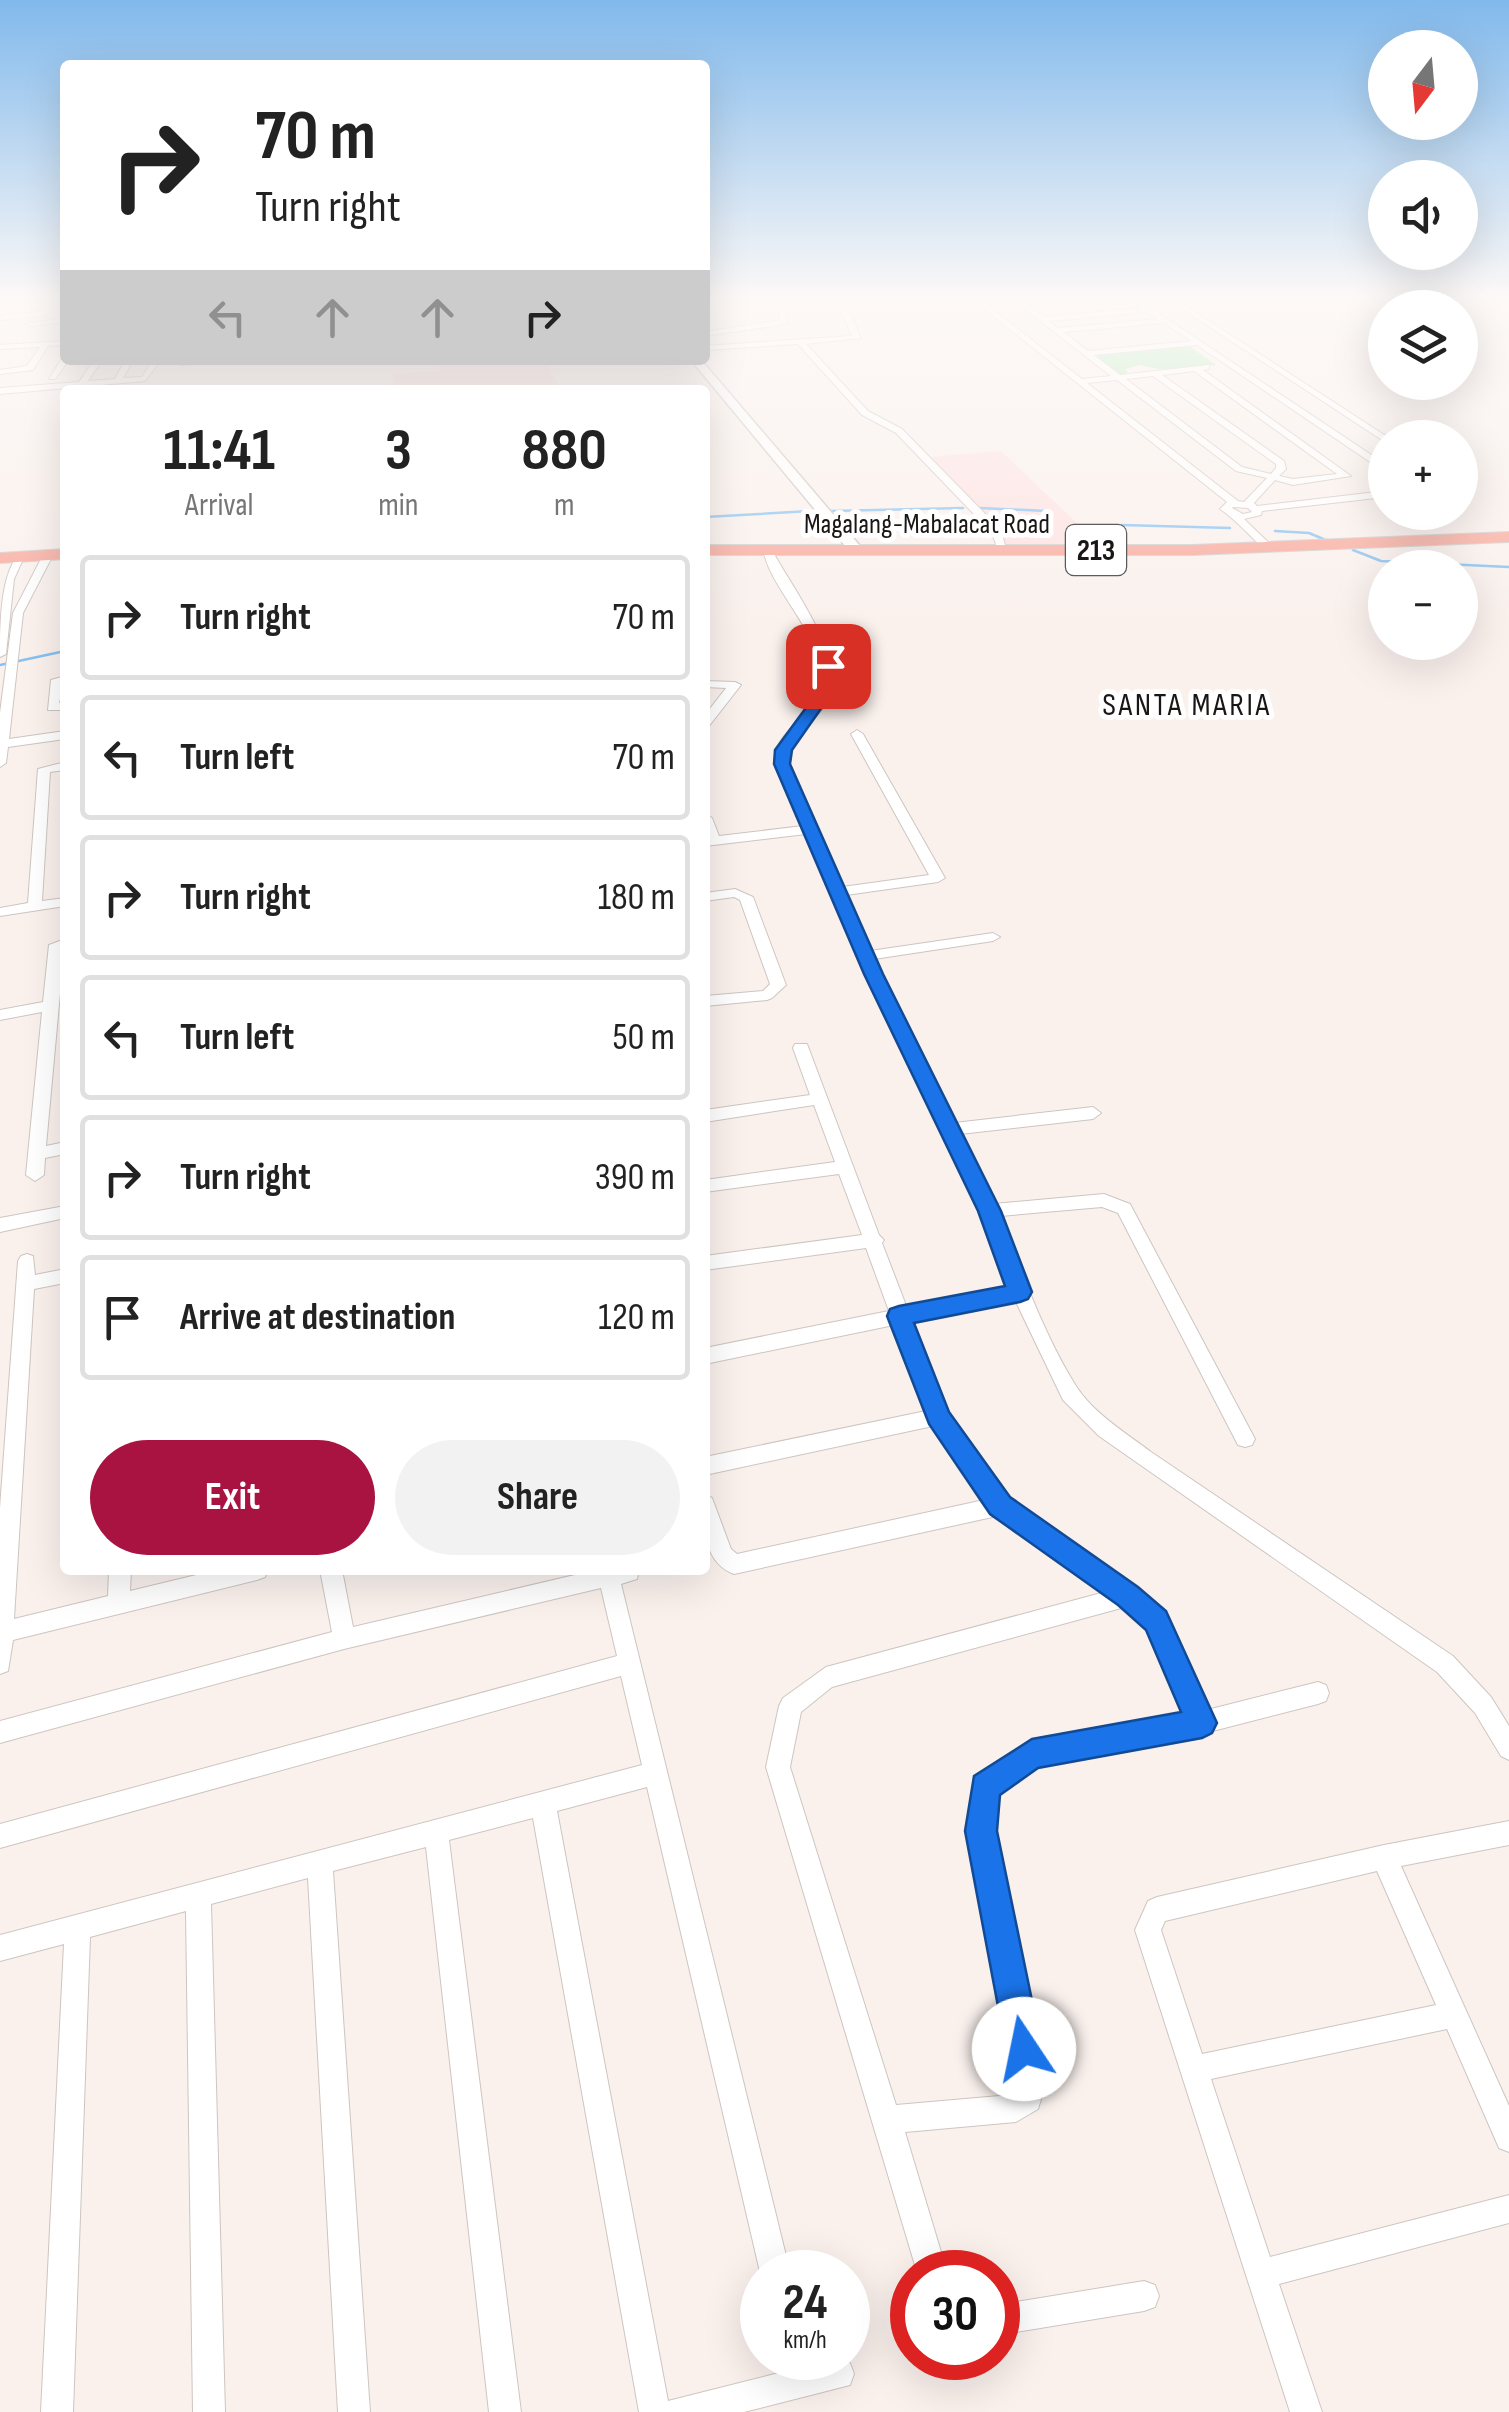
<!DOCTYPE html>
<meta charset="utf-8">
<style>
body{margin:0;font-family:"Sofia Sans Condensed",sans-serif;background:#f2f2f2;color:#222;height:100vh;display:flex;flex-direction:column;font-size:38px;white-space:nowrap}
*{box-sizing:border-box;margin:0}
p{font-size:32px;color:#767676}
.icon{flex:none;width:55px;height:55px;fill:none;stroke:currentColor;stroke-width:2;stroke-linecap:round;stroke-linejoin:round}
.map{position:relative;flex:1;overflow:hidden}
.drawer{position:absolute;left:60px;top:385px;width:650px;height:1190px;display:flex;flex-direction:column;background:#fff;border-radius:10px;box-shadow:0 10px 40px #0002}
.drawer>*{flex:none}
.banner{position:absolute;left:60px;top:60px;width:650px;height:305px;border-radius:10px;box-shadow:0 10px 40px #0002;background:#fff;color:#222;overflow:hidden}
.needle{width:65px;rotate:196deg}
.tools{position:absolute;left:1368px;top:30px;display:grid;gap:20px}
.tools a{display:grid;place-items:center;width:110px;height:110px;border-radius:50%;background:#fff;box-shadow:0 10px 40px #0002;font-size:50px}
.speed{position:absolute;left:740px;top:2250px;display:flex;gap:20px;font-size:50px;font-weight:700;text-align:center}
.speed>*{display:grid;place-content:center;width:130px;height:130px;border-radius:50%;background:#fff;box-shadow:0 10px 40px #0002;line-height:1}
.speed small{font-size:25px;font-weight:400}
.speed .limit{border:15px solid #d22;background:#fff;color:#111}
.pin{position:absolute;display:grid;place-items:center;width:85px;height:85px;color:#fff;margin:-42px;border-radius:20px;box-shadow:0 5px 15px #0006}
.me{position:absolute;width:110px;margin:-55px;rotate:349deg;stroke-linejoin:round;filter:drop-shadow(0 0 8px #0008)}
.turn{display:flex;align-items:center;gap:35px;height:210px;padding:0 30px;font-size:45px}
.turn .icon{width:130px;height:130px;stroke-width:2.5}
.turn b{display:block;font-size:70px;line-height:85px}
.lanes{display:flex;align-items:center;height:95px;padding:0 30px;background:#0003;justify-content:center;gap:50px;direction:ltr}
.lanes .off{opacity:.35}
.eta{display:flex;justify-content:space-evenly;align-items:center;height:170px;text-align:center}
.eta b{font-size:60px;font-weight:700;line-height:70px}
.primary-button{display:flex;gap:20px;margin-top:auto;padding:20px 30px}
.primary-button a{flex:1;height:115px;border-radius:60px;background:#a91342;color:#fff;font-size:40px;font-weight:700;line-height:115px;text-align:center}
.primary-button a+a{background:#f2f2f2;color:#222}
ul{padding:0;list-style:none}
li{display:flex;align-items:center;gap:30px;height:125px;margin:0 20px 15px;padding:0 10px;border:5px solid #e0e0e0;border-radius:10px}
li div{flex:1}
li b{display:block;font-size:38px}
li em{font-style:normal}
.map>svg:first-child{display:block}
</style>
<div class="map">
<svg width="1509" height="2412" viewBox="0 0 1509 2412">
<rect width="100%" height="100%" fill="#faf1ed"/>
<g fill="#fde2e2">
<polygon points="544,360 561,390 397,390 392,374 440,371 437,362"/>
<polygon points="1001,451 1101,546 1006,547 1000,530 931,457"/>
</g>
<polygon fill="#a3e9ae" points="1188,345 1216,365 1163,370 1139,365 1126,369 1128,374 1112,376 1092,356"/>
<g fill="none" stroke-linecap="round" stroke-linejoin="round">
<g stroke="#86c1f2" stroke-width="2.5">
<polyline points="980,508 1047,511"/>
<polyline points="830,511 963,508"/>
<polyline points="705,517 810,511"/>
<polyline points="1122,525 1230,528"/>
<polyline points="1275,531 1309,533 1328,541"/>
<polyline points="1353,550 1381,561 1509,567"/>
<polyline points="0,665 65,651"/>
</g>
<defs>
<g id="minor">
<polygon points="64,297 44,316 0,320 0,316 39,312 53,299 0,302 0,298"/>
<polygon points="835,297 843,297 861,338 806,344 868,411 902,429 1001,530 1007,553 999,553 992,533 896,433 862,415 798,344 705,350 705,346 852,336"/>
<path d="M 969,297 L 977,297 L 1082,379 L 1111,376 L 1009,297 L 1051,297 L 1023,301 L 1044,317 L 1142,308 L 1126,297 L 1134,297 L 1385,464 L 1385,471 L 1382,470 L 1197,345 L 1094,355 L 1120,375 L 1209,365 L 1209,369 L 1203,370 L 1351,476 L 1293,485 L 1275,480 L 1254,503 L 1257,506 L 1385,491 L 1385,497 L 1262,511 L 1261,515 L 1244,519 L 1272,546 L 1263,548 C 1249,535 1235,519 1220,509 L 1227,502 ZM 1148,312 L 1158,319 L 1058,328 L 1049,321 ZM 1164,323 L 1191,341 L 1088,351 L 1064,332 ZM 1194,371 L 1337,474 L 1293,479 L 1279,476 L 1286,469 L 1284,461 L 1162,375 ZM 1153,376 L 1276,464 L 1276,468 L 1271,474 L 1242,467 L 1126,379 ZM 1117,380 L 1236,471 L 1267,478 L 1244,502 L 1238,501 L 1087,383 ZM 1233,507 L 1248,508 L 1252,512 L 1243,514 L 1232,508 Z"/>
<polygon points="1164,297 1172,297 1389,438 1382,440"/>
<polygon points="783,307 787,309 787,324 705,336 705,332 780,320 779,309"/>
<polygon points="705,315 711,317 705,323"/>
<polygon points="65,318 65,322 30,326 26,324"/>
<polygon points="65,341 65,345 48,346 33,370 0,374 0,370 27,366 40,347 0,349 0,345"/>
<polygon points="62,358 69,360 55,379 49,379"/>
<polygon points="94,360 102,360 88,381 115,379 125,360 133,360 123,378 142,377 153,360 161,360 145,381 0,394 0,388 79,382"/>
<polygon points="190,360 225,360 182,365 178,363"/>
<path d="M 763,548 L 772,550 C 791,587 853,665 825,705 C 811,725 791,738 788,763 L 842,887 L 929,875 L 851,734 L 857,730 L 863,734 L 945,878 L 938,882 L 846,895 L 870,951 L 993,933 L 1000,937 L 993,941 L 874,959 L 954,1123 L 1093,1107 L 1101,1113 L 1093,1119 L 960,1134 L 994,1204 L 1104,1194 L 1130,1204 L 1255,1439 L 1252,1445 L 1245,1447 L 1238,1445 L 1118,1213 L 1102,1207 L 1000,1216 C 1021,1271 1045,1337 1076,1386 C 1093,1413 1126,1433 1151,1452 L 1453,1656 L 1491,1697 L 1509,1726 L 1509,1760 L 1501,1756 L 1475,1713 L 1437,1672 L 1099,1436 L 1063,1400 L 1015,1300 L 912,1321 L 947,1413 L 1007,1500 L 1136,1589 L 1164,1614 L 1207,1710 L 1318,1682 L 1326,1685 L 1329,1693 L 1326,1701 L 1318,1704 L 1201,1734 L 1037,1765 L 996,1793 L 993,1831 L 1045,2086 L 1038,2109 L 1016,2122 L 905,2132 L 947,2272 L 917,2272 L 766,1767 L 779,1706 L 783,1698 L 826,1667 L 1105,1592 L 997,1516 L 734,1574 C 701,1561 705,1525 705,1495 L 712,1498 L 731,1549 L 737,1554 L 984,1500 L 933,1426 L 705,1475 L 705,1457 L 926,1411 L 894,1325 L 705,1364 L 705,1348 L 889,1311 L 866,1248 L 705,1270 L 705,1256 L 862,1235 L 839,1174 L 705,1192 L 705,1180 L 835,1162 L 814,1105 L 705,1122 L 705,1110 L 810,1095 L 793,1048 L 795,1044 L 807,1044 L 879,1235 L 884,1240 L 882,1243 L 907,1308 L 1009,1287 L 980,1211 L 866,974 L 806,834 L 705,846 L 705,814 L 712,818 L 719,836 L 803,826 C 795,809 777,778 776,761 C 773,728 822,714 822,682 C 822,631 768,588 763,548 ZM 1125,1607 L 1148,1628 L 1186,1714 L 1032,1742 L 977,1779 L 973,1787 L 969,1831 L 1016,2091 L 1011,2095 L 896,2105 L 790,1767 L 801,1712 L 832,1687 Z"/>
<polygon points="48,552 53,555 23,613 9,739 65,731 65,739 8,747 6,763 0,767 0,713 13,613 43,555"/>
<path d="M 19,554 L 24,557 L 14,579 L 6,654 L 0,657 C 0,626 0,575 19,554 Z"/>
<polygon points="65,676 59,703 65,702 65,710 48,710 51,680"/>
<polygon points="705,681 735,682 741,685 709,726 705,727 705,715 726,688 705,687"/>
<polygon points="65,762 65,770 50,772 42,901 65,898 65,906 0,916 0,908 28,903 38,769"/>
<polygon points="735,889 753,897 786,985 772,998 767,1000 705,1006 705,996 763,991 770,984 740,900 734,897 705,901 705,893"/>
<polygon points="65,939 46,1146 65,1142 65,1154 45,1158 44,1175 35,1181 26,1175 42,1012 0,1020 0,1010 43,1002 49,945"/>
<polygon points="65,1206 65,1218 0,1232 0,1218"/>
<polygon points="27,1254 33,1256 35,1275 65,1269 65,1283 34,1289 14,1619 108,1596 109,1570 131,1570 130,1591 217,1570 268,1570 265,1577 257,1580 13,1640 8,1671 0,1674 0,1508 18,1261 21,1256"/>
<polygon points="320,1570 342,1570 353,1627 596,1570 639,1570 637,1579 621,1584 790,2272 762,2272 762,2277 760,2272 647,1787 557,1811 668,2401 783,2372 780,2358 810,2358 812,2365 839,2359 850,2363 854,2374 850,2385 744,2412 639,2412 533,1818 449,1840 521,2412 489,2412 426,1847 333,1871 370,2412 338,2412 308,1878 211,1904 225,2412 193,2412 186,1911 90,1937 73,2412 41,2412 64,1944 0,1961 0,1935 642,1765 621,1676 0,1848 0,1824 617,1656 601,1588 344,1649 0,1743 0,1721 332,1632"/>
<path d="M 1509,1821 L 1509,1845 L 1401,1866 L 1509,2106 L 1509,2152 L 1499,2148 L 1447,2029 L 1211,2079 L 1270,2257 L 1509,2195 L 1509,2223 L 1279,2284 L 1322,2412 L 1290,2412 L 1135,1930 L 1148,1901 L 1157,1897 L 1384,1845 ZM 1377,1871 L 1436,2005 L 1202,2054 L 1161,1930 L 1165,1921 Z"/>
<polygon points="1144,2281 1155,2285 1159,2296 1155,2307 1144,2311 998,2335 998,2305"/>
</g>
<polygon id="tertiary" points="691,360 701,360 861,547 861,553 851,553"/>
<g id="primary">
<polygon points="1509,532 1509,542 1192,555 705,555 705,545 1192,545"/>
<polygon points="65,549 65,559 0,563 0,553"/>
</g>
</defs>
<use href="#minor" stroke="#cdc5c1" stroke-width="2"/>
<use href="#tertiary" stroke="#cdc5c1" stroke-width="3"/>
<use href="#primary" stroke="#d1d0d0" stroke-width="2"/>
<use href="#minor" fill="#fff" fill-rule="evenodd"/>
<use href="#tertiary" fill="#fff" fill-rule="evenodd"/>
<use href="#primary" fill="#f8aa9d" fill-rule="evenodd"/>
</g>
<linearGradient id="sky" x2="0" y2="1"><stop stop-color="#81b9ec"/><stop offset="0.47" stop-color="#fdf9f7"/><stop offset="1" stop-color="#fdf9f7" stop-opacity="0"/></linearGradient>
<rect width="1509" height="634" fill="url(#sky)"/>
<polygon fill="#1a73e8" stroke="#114b97" stroke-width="2.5" points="823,663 835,666 834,690 792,750 790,764 883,974 1001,1211 1032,1292 1028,1299 1020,1302 914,1323 949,1412 1010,1497 1138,1587 1166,1611 1217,1723 1212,1733 1202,1738 1038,1768 1000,1795 997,1831 1042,2049 1036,2062 1024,2067 1012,2062 1006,2049 965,1831 974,1776 1032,1739 1181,1712 1146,1630 1118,1605 990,1514 929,1424 887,1316 890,1309 899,1306 1005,1286 978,1211 864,974 774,764 775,750 819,690"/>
<g text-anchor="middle" stroke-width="10" stroke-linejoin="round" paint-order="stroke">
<g font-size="28" fill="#191615" stroke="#fff">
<text x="927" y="533">Magalang-Mabalacat Road</text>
</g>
<rect fill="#fff" stroke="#5e5c5b" stroke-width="2.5" x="1066" y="525" width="60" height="50" rx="8"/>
<g font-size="30" font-weight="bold" fill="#191615">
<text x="1096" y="560">213</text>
</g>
<g font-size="32" letter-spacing="2.5" fill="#191615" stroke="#fff">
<text x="1187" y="715">SANTA MARIA</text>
</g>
</g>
</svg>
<div class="tools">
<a><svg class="needle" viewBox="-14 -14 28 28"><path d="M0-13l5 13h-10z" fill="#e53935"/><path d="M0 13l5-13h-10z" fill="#767676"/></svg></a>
<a><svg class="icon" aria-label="sound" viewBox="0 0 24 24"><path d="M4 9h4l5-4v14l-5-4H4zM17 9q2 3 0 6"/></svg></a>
<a><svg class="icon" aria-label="layers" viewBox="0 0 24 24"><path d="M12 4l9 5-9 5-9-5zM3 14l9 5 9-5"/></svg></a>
<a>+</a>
<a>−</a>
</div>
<div class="speed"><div>24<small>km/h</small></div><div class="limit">30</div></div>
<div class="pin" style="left:828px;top:666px;background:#d93025"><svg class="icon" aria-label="arrive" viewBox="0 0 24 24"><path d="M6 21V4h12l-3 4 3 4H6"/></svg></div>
<svg class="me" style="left:1024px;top:2049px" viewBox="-20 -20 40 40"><circle r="19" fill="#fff"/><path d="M0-13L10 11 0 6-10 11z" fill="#1a73e8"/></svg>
<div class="banner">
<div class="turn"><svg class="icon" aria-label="right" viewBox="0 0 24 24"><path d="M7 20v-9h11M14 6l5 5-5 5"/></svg><div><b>70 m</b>Turn right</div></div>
<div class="lanes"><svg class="icon off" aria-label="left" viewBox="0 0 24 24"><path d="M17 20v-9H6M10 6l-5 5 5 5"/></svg><svg class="icon off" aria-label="ahead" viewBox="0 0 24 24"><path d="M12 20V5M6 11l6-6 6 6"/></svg><svg class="icon off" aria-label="ahead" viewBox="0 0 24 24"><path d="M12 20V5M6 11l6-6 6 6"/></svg><svg class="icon" aria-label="right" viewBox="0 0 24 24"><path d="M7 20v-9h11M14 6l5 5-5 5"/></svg></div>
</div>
<section class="drawer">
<div class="eta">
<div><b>11:41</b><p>Arrival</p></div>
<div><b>3</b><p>min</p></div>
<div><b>880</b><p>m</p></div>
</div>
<ul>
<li><svg class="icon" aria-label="right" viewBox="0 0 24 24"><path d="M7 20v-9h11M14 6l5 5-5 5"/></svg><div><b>Turn right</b></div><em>70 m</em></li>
<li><svg class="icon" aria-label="left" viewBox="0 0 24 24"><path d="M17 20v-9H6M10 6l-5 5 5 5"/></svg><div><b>Turn left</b></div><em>70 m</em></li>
<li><svg class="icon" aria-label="right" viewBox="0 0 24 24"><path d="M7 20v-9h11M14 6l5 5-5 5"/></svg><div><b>Turn right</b></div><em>180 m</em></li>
<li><svg class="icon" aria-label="left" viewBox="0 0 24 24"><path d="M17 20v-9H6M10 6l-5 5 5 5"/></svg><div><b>Turn left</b></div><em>50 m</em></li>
<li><svg class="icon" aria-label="right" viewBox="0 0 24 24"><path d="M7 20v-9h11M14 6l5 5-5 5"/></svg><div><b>Turn right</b></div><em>390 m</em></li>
<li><svg class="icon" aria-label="arrive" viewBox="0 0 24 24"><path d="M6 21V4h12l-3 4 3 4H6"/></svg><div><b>Arrive at destination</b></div><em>120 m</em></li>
</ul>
<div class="primary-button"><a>Exit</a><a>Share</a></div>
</section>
</div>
